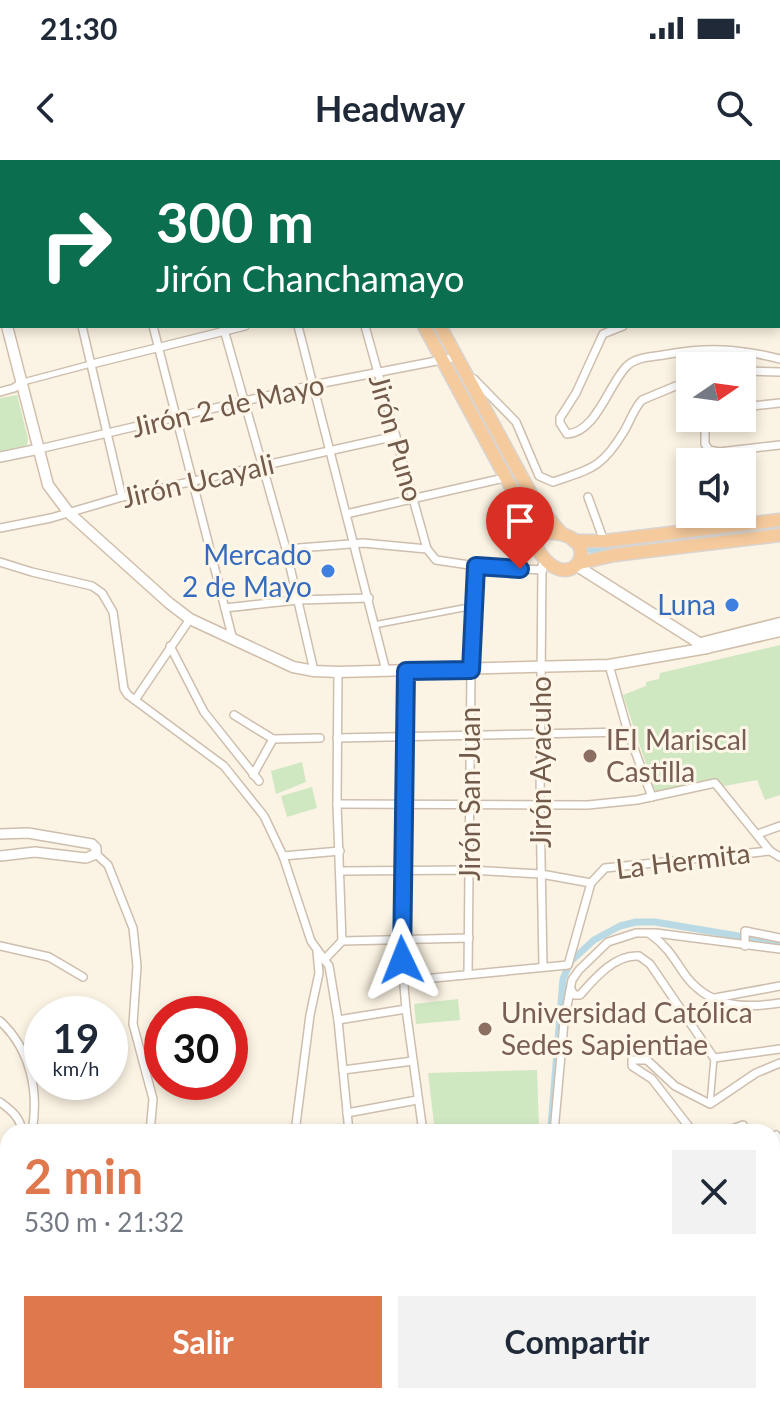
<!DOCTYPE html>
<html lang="es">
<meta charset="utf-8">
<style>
body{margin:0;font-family:Lato,sans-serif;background:#f2f2f3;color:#1f2937;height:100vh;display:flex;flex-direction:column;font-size:30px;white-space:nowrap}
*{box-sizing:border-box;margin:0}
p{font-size:26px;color:#747a83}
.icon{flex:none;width:44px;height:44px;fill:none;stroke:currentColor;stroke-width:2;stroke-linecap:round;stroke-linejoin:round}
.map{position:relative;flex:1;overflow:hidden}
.details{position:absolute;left:0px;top:964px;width:780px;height:280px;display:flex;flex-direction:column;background:#fff;border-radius:24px 24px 0 0;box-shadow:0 4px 12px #0003}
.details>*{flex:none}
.hud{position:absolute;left:0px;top:0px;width:780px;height:168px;box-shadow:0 4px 12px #0003;background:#0b6e4f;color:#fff;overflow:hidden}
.needle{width:52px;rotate:77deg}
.controls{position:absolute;left:676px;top:192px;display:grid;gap:16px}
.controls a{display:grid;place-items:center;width:80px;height:80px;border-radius:0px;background:#fff;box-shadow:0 4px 12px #0003;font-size:40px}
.speed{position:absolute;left:24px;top:836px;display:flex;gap:16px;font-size:40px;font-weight:700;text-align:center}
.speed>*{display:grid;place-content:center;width:104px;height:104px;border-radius:50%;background:#fff;box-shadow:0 4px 12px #0003;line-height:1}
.speed small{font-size:20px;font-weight:400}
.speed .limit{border:12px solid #d22;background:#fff;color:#111}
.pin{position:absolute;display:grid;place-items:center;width:68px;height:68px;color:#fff;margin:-82px -34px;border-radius:50% 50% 50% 0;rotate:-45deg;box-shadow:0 0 8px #0007}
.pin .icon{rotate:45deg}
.me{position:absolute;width:88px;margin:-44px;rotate:358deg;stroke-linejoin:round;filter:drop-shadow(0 0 6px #0008)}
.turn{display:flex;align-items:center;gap:28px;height:168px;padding:0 24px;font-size:36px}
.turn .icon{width:104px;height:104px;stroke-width:2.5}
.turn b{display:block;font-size:56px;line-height:68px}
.round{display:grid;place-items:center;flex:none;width:84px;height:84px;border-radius:0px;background:#f2f2f3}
.headline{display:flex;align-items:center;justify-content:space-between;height:136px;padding:0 24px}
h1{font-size:48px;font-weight:700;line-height:60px;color:#e0784d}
.cta{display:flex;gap:16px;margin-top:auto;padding:16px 24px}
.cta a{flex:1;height:92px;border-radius:0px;background:#e0784d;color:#fff;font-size:32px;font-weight:700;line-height:92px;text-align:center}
.cta a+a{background:#f2f2f3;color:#1f2937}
.status{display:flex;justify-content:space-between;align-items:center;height:56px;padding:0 40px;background:#fff;direction:ltr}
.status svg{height:22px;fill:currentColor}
header{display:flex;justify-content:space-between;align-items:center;height:104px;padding:0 24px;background:#fff;font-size:36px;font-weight:700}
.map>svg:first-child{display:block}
</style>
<div class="status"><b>21:30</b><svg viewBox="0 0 49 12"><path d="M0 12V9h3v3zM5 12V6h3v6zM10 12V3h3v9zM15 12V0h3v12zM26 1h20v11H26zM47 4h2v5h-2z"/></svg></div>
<header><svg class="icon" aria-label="back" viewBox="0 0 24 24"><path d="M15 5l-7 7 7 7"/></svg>Headway<svg class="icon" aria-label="search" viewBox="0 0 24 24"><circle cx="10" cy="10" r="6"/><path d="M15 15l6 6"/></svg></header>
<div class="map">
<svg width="780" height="1244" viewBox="0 0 780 1244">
<rect width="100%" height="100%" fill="#fbf3e3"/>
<g fill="#cfe8c2">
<polygon points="17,235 28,279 27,285 0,292 0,238"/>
<polygon points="780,485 780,635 765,640 757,620 724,626 717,619 655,631 623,535 646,526 646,522 659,519 660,513"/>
<polygon points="302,602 306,622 276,634 271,611"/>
<polygon points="312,627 317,648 287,657 281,636"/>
<polygon points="458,839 460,860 416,864 414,844"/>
<polygon points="537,910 539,969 435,972 428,913"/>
</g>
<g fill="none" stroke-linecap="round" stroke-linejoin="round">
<polyline stroke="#b9dae4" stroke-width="7" points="551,966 563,819 571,801 594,780 620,766 636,762 655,762 780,783"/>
<g stroke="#b9dae4" stroke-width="12">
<polyline points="432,166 444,189"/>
<polyline points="591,387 624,387 780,368"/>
</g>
<defs>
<g id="pedestrian">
<polyline points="23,222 91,204"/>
<polyline points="374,465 474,446"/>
<polyline points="710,944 714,898"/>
</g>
<g id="minor">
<polyline points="111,0 111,2"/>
<polyline points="180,0 180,2"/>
<polyline points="256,0 257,2"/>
<polyline points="664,0 674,2"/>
<polyline points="692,0 692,2"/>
<polyline points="35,2 44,0"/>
<polyline points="146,2 157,0"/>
<polyline points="585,2 594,0"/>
<polyline points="0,9 2,9"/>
<polyline points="0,83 2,82"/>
<polyline points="778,141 780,141"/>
<polyline points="778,151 780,151"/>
<polyline points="82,166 122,337"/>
<polyline points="153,166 233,480"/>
<polyline points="223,166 286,389 314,511"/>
<polyline points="298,166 386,511"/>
<polyline points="365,166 427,389"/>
<path d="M 623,166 L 603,174 L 576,233 L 560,258 L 560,263 L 567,274 C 597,272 609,223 627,206 C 636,197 651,197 663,195 C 706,187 737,188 780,199"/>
<polyline points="92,204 245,166"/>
<polyline points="742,211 780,212"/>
<path d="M 474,219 L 516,262 L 539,316 L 553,322 C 590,309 601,309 623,273 C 630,262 633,250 642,240 L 690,220"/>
<polyline points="0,232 14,228 23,222"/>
<polyline points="742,247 780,243"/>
<polyline points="705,258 705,284 709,290 719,292 780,285"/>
<polyline points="39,289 313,225 457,197"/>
<polyline points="588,337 604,381"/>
<polyline points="346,354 504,318"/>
<polyline points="0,368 51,358 122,337 396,276"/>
<polyline points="286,389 363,383 427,389 436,400 476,406 543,410"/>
<polyline points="0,402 32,412 92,426 102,433 113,452 124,529 128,535 224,606 264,656 283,696 311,781 329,806 338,860 349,972"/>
<polyline points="225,448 298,440 369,438"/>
<polyline points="170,486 204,552 259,621"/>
<polyline points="609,505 628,572 652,637"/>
<polyline points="406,511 400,779 406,849 423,972"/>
<polyline points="338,512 337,644 342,781"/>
<polyline points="135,540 190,459"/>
<polyline points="234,555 273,579"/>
<polyline points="337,578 628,572"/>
<polyline points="273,579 320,578"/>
<polyline points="253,615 273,579"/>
<polyline points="337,644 588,645 637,640 715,623 770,691 780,697"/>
<polyline points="758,674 780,666"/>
<polyline points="96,694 108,705 133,768 137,806 133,864 153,939 150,972"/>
<polyline points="283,696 340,691"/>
<polyline points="341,711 470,710 541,714 591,723"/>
<path d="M 650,774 C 666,785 673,797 683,812 C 707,847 741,849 780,843"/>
<polyline points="342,781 469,778"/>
<polyline points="0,786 49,797 83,817"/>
<polyline points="745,786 745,771 780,778"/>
<polyline points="324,800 342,781"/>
<polyline points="543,806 540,645 542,405 546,400"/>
<polyline points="468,814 471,510 476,406"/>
<polyline points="403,821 568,805 591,723 605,708 770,691"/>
<path d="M 571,829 L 574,835 L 580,835 C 595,818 615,794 639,796 L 650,804 L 714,898 L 780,889"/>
<polyline points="715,838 780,826"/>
<polyline points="338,860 406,849"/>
<path d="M 0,861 C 31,890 39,931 32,972"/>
<polyline points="343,910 413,901"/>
<path d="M 0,942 C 11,950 21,958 22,972"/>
<polyline points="347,953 417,940"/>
<polyline points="295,972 310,855 319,813 317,792"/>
<polyline points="554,972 564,862 572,820 579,810 608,782 636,773 656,773 780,789"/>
<polyline points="693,972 652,919 632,906 632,900 647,900 675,926 710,944 756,913 780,903"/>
<polyline points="724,972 743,965 740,972"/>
<polyline points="776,975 780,983"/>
<polyline points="772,1015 780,1028"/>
<polyline points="772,1059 780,1057"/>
<polyline points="389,1236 389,1244"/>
<polyline points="493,1236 501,1244"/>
<polyline points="324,1244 330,1236"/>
<polyline points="337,1244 346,1236"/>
<polyline points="423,1244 424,1236"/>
<polyline points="466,1244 469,1236"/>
<polyline points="528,1244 532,1236"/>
<polyline points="595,1244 597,1236"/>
<polyline points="618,1244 620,1236"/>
<polyline points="652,1244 653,1236"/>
</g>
<g id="tertiary">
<polyline points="0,155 2,155"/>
<polyline points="0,297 39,289"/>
<polyline points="0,674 28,673 92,684 96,688 96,694 86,698 35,692 0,696"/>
</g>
<g id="secondary">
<polyline points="0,138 2,145"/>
<polyline points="7,166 48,325 69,353 169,443 190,459 293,507 314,511 338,512 609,505 707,488 780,471"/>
<polyline points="577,406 707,488"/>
<polyline points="697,484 780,463"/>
</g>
<g id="trunk">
<polyline points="311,0 312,2"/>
<polyline points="324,0 325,2"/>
<path d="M 424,166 L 527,357 C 532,368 533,383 540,393 C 574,442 611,369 542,373 L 535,381"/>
<polyline points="440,166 537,345 562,374"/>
<polyline points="574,381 604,381 780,360"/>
<polyline points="580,403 614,395 780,375"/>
</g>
</defs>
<use href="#pedestrian" stroke="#cebead" stroke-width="8"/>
<use href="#minor" stroke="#cebead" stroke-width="10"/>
<use href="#tertiary" stroke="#cebead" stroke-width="12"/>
<use href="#secondary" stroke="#d1beaa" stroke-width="13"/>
<use href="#trunk" stroke="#dad4d0" stroke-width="15"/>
<use href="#pedestrian" stroke="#fff" stroke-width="5"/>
<use href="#minor" stroke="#fff" stroke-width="7"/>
<use href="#tertiary" stroke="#fff" stroke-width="9"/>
<use href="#secondary" stroke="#fff" stroke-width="10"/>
<use href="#trunk" stroke="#f5cb9d" stroke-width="12"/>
</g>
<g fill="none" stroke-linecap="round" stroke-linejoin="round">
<defs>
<polyline id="route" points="402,800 406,511 471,510 476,406 520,409"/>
</defs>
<use href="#route" stroke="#114b97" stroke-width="20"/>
<use href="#route" stroke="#1a73e8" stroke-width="14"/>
</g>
<g fill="#3f7fe0" stroke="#fef7e9" stroke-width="3">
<circle cx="328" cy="411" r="8"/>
<circle cx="732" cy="445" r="8"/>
</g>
<g fill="#8d6e63" stroke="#fef7e9" stroke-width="3">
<circle cx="590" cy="596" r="8"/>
<circle cx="485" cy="869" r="8"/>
</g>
<g text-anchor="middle" stroke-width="6" stroke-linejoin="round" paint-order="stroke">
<g font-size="28" fill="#725b4a" stroke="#fef7e9">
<text transform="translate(228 246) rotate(-13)" y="10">Jirón 2 de Mayo</text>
<text transform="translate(396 278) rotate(74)" y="10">Jirón Puno</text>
<text transform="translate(198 321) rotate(-13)" y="10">Jirón Ucayali</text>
<text transform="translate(541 602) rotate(-90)" y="10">Jirón Ayacuho</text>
<text transform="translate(470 634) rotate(-90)" y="10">Jirón San Juan</text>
<text transform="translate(683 701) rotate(-7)" y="10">La Hermita</text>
</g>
<g font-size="28" fill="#366cbe" stroke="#fef7e9" text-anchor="end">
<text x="312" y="405">Mercado<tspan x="312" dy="32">2 de Mayo</tspan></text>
<text x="716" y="455">Luna</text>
</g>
<g font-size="28" fill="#785e54" stroke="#fef7e9" text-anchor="start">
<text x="606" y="590">IEI Mariscal<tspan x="606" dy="32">Castilla</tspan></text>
<text x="501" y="863">Universidad Católica<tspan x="501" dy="32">Sedes Sapientiae</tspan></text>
</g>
</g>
</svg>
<div class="controls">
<a><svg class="needle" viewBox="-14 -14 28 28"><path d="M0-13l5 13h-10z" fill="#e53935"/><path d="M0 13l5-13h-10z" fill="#747a83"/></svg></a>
<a><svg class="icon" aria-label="sound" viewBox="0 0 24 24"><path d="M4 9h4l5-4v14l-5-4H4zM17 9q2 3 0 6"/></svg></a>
</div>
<div class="speed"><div>19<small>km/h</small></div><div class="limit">30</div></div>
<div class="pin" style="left:520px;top:409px;background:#d93025"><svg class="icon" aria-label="arrive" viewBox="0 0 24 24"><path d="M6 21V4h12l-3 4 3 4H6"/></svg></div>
<svg class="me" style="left:402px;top:800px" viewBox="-20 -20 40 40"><path d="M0-17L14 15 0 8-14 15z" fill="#1a73e8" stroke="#fff" stroke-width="4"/></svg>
<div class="hud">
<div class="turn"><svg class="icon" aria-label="right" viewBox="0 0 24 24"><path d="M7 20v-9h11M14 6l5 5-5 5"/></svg><div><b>300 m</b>Jirón Chanchamayo</div></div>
</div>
<section class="details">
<div class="headline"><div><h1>2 min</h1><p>530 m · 21:32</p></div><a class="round"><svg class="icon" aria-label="close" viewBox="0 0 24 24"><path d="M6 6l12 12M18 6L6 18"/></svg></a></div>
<div class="cta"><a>Salir</a><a>Compartir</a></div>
</section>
</div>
